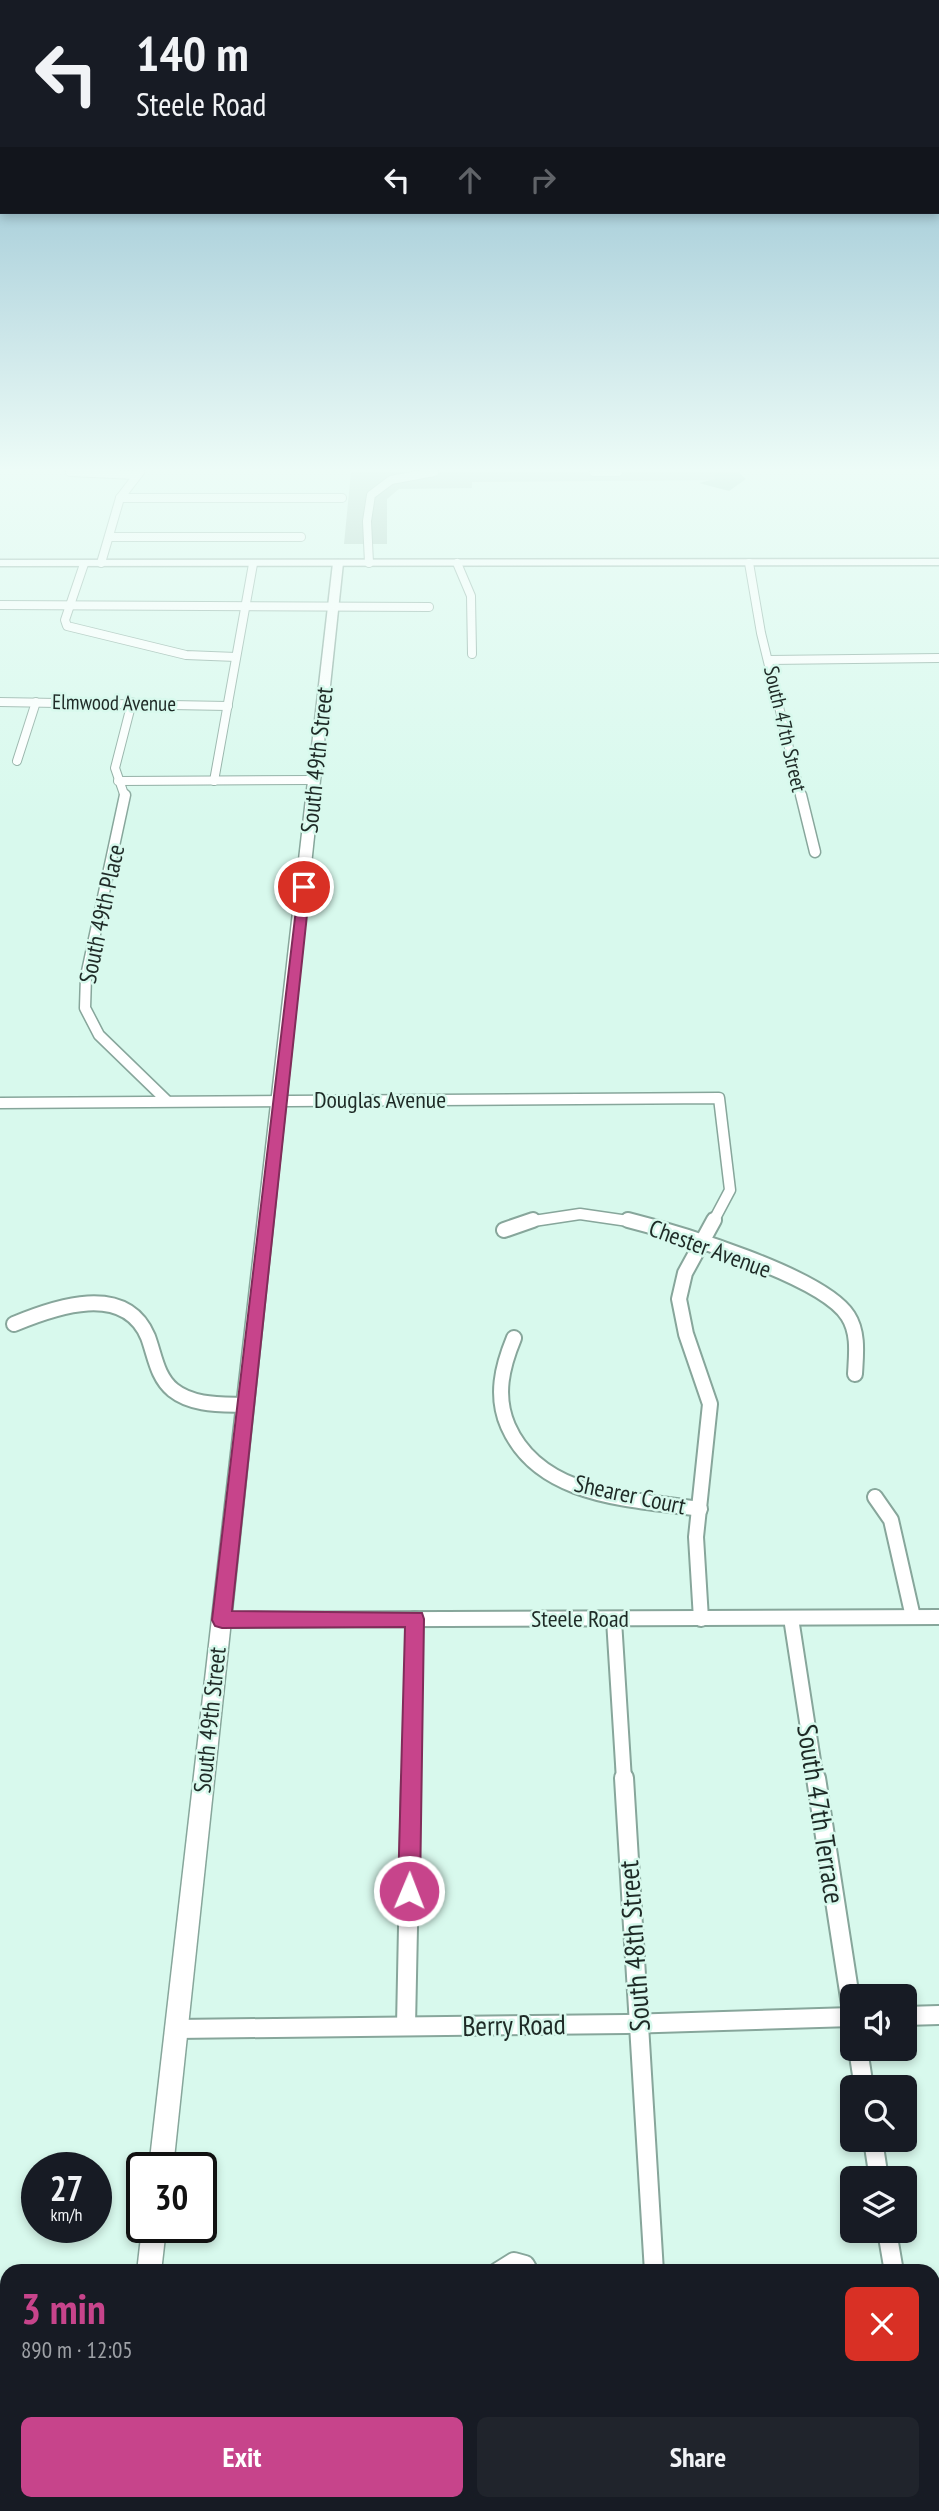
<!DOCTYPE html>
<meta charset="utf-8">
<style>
body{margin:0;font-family:"PT Sans Narrow",sans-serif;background:#20242c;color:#f1f3f6;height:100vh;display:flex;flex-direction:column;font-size:26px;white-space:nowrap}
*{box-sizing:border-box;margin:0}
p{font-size:23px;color:#9ea1a6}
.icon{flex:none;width:38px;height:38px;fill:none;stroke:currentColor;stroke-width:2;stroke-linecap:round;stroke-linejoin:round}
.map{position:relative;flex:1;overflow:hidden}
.drawer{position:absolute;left:0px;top:2264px;width:940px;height:247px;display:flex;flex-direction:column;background:#171b24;border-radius:21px 21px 0 0;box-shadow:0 4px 10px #0003}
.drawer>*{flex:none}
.top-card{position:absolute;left:0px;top:0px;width:940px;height:214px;box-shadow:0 4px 10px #0003;background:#171b24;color:#f1f3f6;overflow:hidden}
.controls{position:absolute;left:840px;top:1984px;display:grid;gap:14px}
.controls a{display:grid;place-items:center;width:77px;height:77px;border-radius:10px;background:#171b24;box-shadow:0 4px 10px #0003;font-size:35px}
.speed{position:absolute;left:21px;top:2152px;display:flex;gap:14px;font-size:35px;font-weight:700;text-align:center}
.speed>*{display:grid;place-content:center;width:91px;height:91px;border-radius:50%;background:#171b24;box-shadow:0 4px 10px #0003;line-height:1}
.speed small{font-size:18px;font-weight:400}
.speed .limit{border:4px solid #111;border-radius:10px;background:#fff;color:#111}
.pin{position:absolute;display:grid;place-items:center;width:60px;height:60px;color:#fff;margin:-30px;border:4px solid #fff;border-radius:50%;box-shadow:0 2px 7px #0007}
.me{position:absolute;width:77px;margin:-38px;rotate:1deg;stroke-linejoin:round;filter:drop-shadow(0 0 5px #0008)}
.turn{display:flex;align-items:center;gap:24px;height:147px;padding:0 21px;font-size:32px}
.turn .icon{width:91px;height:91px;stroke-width:2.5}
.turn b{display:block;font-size:49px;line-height:60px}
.lanes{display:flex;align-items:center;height:66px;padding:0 21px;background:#0003;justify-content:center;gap:35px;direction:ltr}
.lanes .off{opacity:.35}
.round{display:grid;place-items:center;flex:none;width:74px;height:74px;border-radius:10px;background:#20242c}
.head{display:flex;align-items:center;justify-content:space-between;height:119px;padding:0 21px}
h1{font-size:42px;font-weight:800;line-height:52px;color:#c7448b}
.action{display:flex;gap:14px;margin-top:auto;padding:14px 21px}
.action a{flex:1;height:80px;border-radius:10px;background:#c7448b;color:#fff;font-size:28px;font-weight:800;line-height:80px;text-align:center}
.action a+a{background:#20242c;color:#f1f3f6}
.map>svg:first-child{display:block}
</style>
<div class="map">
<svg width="939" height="2511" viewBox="0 0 939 2511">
<rect width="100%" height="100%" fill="#d8f9ed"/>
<polygon fill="#a5c7ba" points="351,472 728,472 730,480 472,482 472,488 399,489 387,499 387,544 344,544"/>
<polygon fill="#8ec4b1" points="715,472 738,472 746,479 729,491 699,483 715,479"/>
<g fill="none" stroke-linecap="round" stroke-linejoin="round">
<defs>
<g id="minor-far3">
<polyline points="70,472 136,475"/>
<polyline points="594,472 618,472"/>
<polyline points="120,498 342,498"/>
<polyline points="109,537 301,537"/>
<polyline points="101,563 120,498 140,472"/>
<polyline points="369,563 367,521 371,495 391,480 434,472"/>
<polyline points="457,563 471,596 472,654"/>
<polyline points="749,563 761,633 801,797"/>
<polyline points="84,564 65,620 67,626 186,655 236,657"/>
<polyline points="0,605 429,607"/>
<polyline points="769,660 939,658"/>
<polyline points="0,702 228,706"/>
<polyline points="17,761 36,702"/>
<polyline points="118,781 315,780"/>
<polyline points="214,781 253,564"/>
<polyline points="125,797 115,768 132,702"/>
</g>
<g id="minor-far2">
<polyline points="125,795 86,976 85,1008 99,1035 166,1100"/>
<polyline points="801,795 815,852"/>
<polyline points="0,1103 719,1098 730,1190 713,1222"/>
<polyline points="527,1222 580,1214 635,1222"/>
</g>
<g id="minor-far1">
<path d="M 628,1220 C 676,1232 823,1276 848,1316 C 859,1333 856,1355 855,1374"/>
<polyline points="504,1230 533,1220"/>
<path d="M 14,1324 C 55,1307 125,1282 148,1337 C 155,1356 157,1377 173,1390 C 193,1406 222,1404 246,1405"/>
<path d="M 514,1338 C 502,1367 495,1396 508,1426 C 540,1499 633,1499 700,1509"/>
<polyline points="875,1497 891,1520 913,1617"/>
<polyline points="791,1618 816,1780"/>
<polyline points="701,1619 696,1537 710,1404 686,1334 679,1299 685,1273 714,1220"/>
<polyline points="222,1620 939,1617"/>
<polyline points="614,1620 624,1780"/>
<polyline points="411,1780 415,1619"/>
</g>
<g id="minor">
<polyline points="624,1778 654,2272"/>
<polyline points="816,1778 852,2011"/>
<polyline points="905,2016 939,2015"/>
<polyline points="406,2026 411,1778"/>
<polyline points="176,2029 626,2024 852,2017"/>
<polyline points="858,2049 864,2088"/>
<polyline points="873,2140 879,2179"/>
<polyline points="887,2231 894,2272"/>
<polyline points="498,2272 514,2262 525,2265 529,2272"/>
<polyline points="668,2504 668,2511"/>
<polyline points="930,2504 932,2511"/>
</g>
<g id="tertiary">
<polygon points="338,560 343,563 173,2168 149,2168 333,563"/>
<polygon points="142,2228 166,2228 161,2272 137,2272"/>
<polygon points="111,2504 137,2504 136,2511 110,2511"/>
</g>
<polygon id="secondary" points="939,559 939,565 0,566 0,560"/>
</defs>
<use href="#minor-far3" stroke="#87a69b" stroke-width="10"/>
<use href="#minor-far2" stroke="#87a69b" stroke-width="13"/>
<use href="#minor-far1" stroke="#87a69b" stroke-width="18"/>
<use href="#minor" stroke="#87a69b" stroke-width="22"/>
<use href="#tertiary" stroke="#87a69b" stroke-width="3"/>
<use href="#secondary" stroke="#87a69b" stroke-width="3"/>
<use href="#minor-far3" stroke="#fff" stroke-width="8"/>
<use href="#minor-far2" stroke="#fff" stroke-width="10"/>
<use href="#minor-far1" stroke="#fff" stroke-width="14"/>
<use href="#minor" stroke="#fff" stroke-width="18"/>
<use href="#tertiary" fill="#fff" fill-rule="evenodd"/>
<use href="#secondary" fill="#fff" fill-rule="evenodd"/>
</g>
<linearGradient id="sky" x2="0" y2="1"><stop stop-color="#79afc6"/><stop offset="0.57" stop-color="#edfcf7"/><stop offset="1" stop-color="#edfcf7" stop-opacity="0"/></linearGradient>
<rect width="939" height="824" fill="url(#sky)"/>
<polygon fill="#c7448b" stroke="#812c5a" stroke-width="2" points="299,884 310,887 232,1611 422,1613 424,1619 420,1891 416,1898 409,1901 401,1898 398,1891 405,1627 222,1628 215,1626 212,1620"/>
<g text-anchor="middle" stroke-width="5" stroke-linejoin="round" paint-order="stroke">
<g font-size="21" fill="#1e2a26" stroke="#d8f9ed">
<text transform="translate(114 703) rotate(1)" y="7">Elmwood Avenue</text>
<text transform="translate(785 729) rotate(77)" y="7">South 47th Street</text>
</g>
<g font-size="24" fill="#1e2a26" stroke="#d8f9ed">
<text transform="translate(317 760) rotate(-84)" y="8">South 49th Street</text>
<text transform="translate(102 914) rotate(-78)" y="8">South 49th Place</text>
<text x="380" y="1108">Douglas Avenue</text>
<text transform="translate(710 1249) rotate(20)" y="8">Chester Avenue</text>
<text transform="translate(630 1495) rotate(12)" y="8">Shearer Court</text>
<text x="580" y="1627">Steele Road</text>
<text transform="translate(210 1720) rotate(-84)" y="8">South 49th Street</text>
</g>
<g font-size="28" fill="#1e2a26" stroke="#d8f9ed">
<text transform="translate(821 1814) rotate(81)" y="10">South 47th Terrace</text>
<text transform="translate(634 1946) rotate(-94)" y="10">South 48th Street</text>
<text transform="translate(514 2025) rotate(-1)" y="10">Berry Road</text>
</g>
</g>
</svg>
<div class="controls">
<a><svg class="icon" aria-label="sound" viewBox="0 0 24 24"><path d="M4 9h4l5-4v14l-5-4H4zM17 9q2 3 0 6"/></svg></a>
<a><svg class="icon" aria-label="search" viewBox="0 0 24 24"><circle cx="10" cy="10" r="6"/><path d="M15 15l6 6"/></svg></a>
<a><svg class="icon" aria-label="layers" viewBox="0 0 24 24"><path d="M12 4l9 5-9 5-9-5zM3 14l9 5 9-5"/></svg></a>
</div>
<div class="speed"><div>27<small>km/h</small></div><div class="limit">30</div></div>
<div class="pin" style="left:304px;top:887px;background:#d93025"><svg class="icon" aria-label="arrive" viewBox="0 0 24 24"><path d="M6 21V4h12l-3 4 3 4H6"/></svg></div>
<svg class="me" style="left:409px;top:1891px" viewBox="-20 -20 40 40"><circle r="17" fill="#c7448b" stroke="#fff" stroke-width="3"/><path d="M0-11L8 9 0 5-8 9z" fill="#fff"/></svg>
<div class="top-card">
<div class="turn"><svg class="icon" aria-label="left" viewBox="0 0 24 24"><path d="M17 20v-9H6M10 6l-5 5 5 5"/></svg><div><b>140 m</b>Steele Road</div></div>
<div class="lanes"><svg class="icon" aria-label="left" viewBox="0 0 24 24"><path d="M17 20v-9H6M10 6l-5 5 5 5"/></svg><svg class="icon off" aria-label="ahead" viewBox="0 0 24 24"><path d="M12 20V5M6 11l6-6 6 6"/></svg><svg class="icon off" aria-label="right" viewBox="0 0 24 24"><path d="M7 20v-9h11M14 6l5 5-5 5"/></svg></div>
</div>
<section class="drawer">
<div class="head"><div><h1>3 min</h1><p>890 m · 12:05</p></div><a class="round" style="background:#d93025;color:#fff"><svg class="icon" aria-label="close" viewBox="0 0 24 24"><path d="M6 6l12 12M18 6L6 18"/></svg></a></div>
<div class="action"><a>Exit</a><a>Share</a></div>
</section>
</div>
